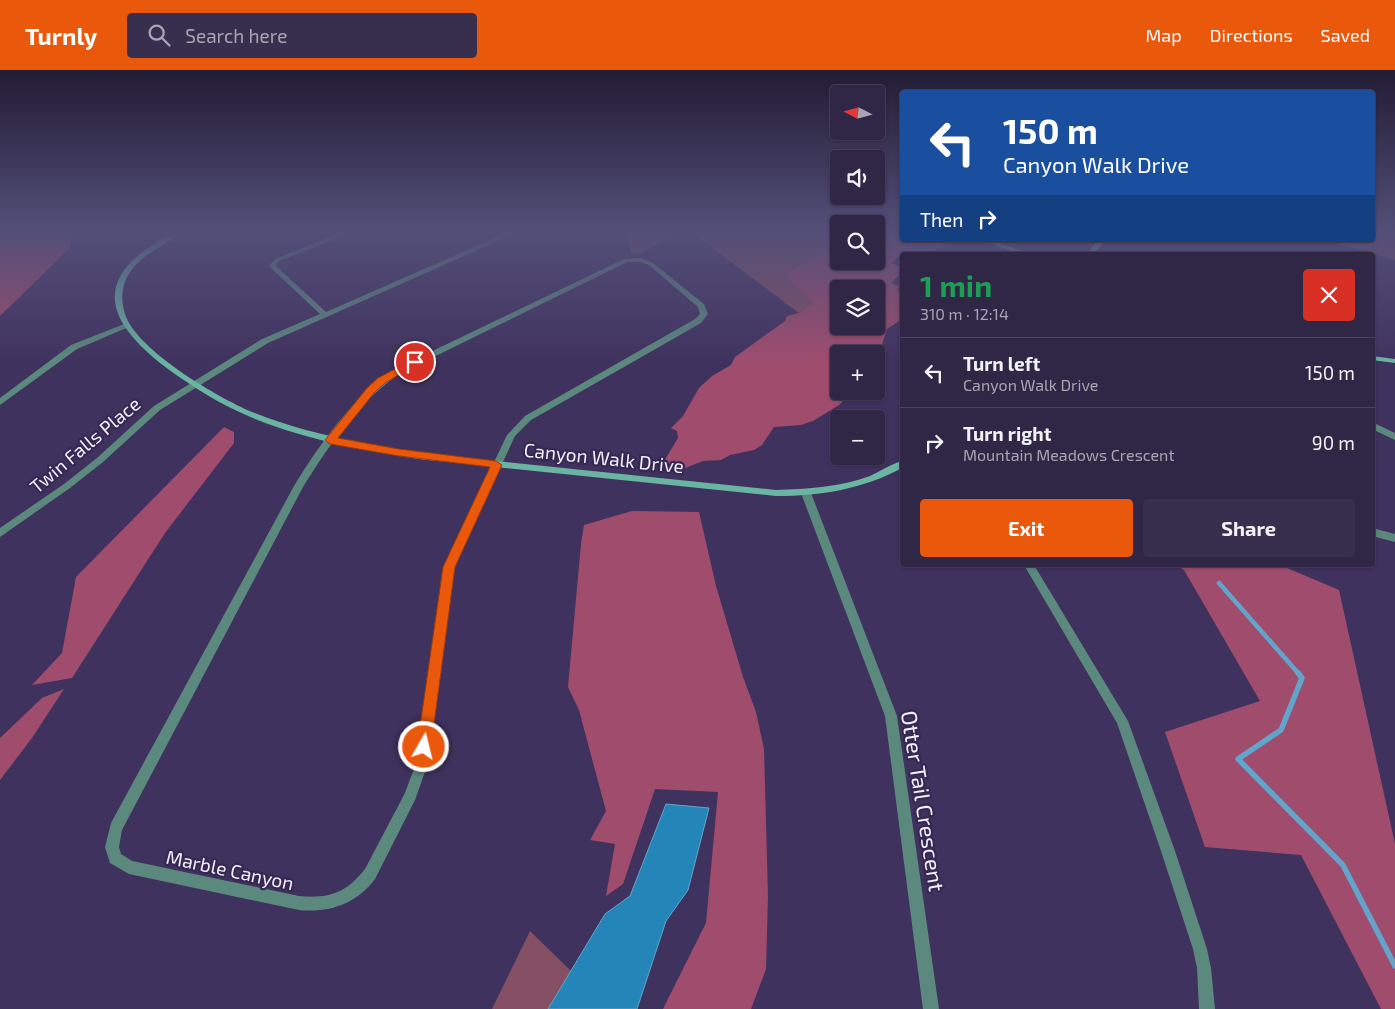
<!DOCTYPE html>
<meta charset="utf-8">
<style>
body{margin:0;font-family:"Exo 2",sans-serif;background:#382e4d;color:#f1f3f6;height:100vh;display:flex;flex-direction:column;font-size:19px;white-space:nowrap}
*{box-sizing:border-box;margin:0}
p{font-size:16px;color:#a8a5b3}
.icon{flex:none;width:28px;height:28px;fill:none;stroke:currentColor;stroke-width:2;stroke-linecap:round;stroke-linejoin:round}
.map{position:relative;flex:1;overflow:hidden}
.panel{position:absolute;left:900px;top:182px;width:475px;height:315px;display:flex;flex-direction:column;background:#302646;border-radius:5px;box-shadow:0 1px 4px #0004,0 0 0 1px #4b435f}
.panel>*{flex:none}
.top-card{position:absolute;left:900px;top:20px;width:475px;height:152px;border-radius:5px;box-shadow:0 1px 4px #0004,0 0 0 1px #4b435f;background:#1a4fa0;color:#fff;overflow:hidden}
.needle{width:32px;rotate:276deg}
.tools{position:absolute;left:830px;top:15px;display:grid;gap:10px}
.tools a{display:grid;place-items:center;width:55px;height:55px;border-radius:5px;background:#302646;box-shadow:0 1px 4px #0004,0 0 0 1px #4b435f;font-size:25px}
.pin{position:absolute;display:grid;place-items:center;width:42px;height:42px;color:#fff;margin:-21px;border:2px solid #fff;border-radius:50%;box-shadow:0 1px 5px #0007}
.me{position:absolute;width:55px;margin:-28px;rotate:8deg;stroke-linejoin:round;filter:drop-shadow(0 0 4px #0008)}
.turn{display:flex;align-items:center;gap:18px;height:105px;padding:0 20px;font-size:22px}
.turn .icon{width:65px;height:65px;stroke-width:2.5}
.turn b{display:block;font-size:35px;line-height:42px}
.then{display:flex;align-items:center;height:48px;padding:0 20px;background:#0003;gap:10px;font-size:19px}
.round{display:grid;place-items:center;flex:none;width:52px;height:52px;border-radius:5px;background:#382e4d}
.head{display:flex;align-items:center;justify-content:space-between;height:85px;padding:0 20px}
h1{font-size:30px;font-weight:700;line-height:38px;color:#1e9e55}
.primary-button{display:flex;gap:10px;margin-top:auto;padding:10px 20px}
.primary-button a{flex:1;height:58px;border-radius:5px;background:#ea580c;color:#fff;font-size:20px;font-weight:700;line-height:58px;text-align:center}
.primary-button a+a{background:#382e4d;color:#f1f3f6}
ul{padding:0;list-style:none}
li{display:flex;align-items:center;gap:15px;height:70px;padding:0 20px;border-top:1px solid #4b435f}
li div{flex:1}
li b{display:block;font-size:19px}
li em{font-style:normal}
header{display:flex;align-items:center;gap:30px;box-sizing:border-box;height:70px;padding:0 25px;background:#ea580c;color:#fff}
header strong{font-size:24px}
nav{display:flex;gap:28px;margin-inline-start:auto;font-size:18px}
.search{width:350px;height:45px;background:#382e4d;display:flex;align-items:center;gap:12px;box-sizing:border-box;padding:0 18px;border-radius:5px;color:#a8a5b3;font-size:19px}
.map>svg:first-child{display:block}
</style>
<header>
<strong>Turnly</strong>
<div class="search"><svg class="icon" aria-label="search" viewBox="0 0 24 24"><circle cx="10" cy="10" r="6"/><path d="M15 15l6 6"/></svg>Search here</div>
<nav><a>Map</a><a>Directions</a><a>Saved</a></nav>
</header>
<div class="map">
<svg width="1395" height="939" viewBox="0 0 1395 939">
<rect width="100%" height="100%" fill="#40325e"/>
<g fill="#855063">
<polygon points="626,162 679,162 640,184 631,183"/>
<polygon points="691,162 831,162 821,168 830,178 783,205 815,233 799,243"/>
<polygon points="1373,162 1395,162 1395,190 1339,174 1340,170 1372,170"/>
<polygon points="530,861 571,901 548,939 492,939"/>
</g>
<g fill="#a04d6d" fill-rule="evenodd">
<polygon points="0,162 70,162 72,165 70,178 0,246"/>
<path d="M 831,162 L 839,162 L 839,191 L 876,191 L 876,162 L 891,162 L 912,176 L 891,193 L 902,197 L 902,202 L 891,213 L 900,217 L 897,220 L 902,223 L 902,249 L 887,259 L 879,284 L 882,295 L 876,300 L 876,284 L 839,284 L 839,321 L 853,321 L 839,335 L 813,351 L 801,355 L 774,357 L 762,375 L 754,380 L 730,385 L 721,390 L 703,391 L 680,400 L 664,398 L 663,393 L 678,368 L 677,361 L 671,358 L 683,346 L 699,318 L 712,306 L 731,295 L 735,287 L 785,251 L 787,246 L 799,243 L 814,233 L 783,205 L 829,178 L 820,168 ZM 839,219 L 876,219 L 876,256 L 839,256 Z"/>
<polygon points="224,357 234,362 234,373 165,463 72,608 32,615 62,583 76,507"/>
<polygon points="632,441 699,442 716,516 743,607 756,642 764,679 768,826 766,899 751,939 663,939 706,853 718,722 655,719 623,814 606,826 615,774 590,770 606,741 579,640 568,617 581,474 584,455"/>
<polygon points="1176,495 1280,495 1339,520 1395,774 1395,939 1381,939 1301,785 1205,777 1165,662 1260,631 1184,500"/>
<polygon points="64,619 32,668 0,710 0,668 42,628"/>
</g>
<polygon fill="#2485b8" stroke="#62a5cc" points="666,734 709,738 688,820 666,851 637,939 548,939 605,844 630,826"/>
<g fill="none" stroke-linecap="round" stroke-linejoin="round">
<polyline stroke="#62a5cc" stroke-width="4.5" points="1219,513 1299,604"/>
<polyline stroke="#62a5cc" stroke-width="5.5" points="1298,603 1302,608 1281,660 1238,689 1343,795 1395,896"/>
<g fill="#5c897e" fill-rule="evenodd">
<polygon points="343,162 353,162 279,191 276,196 326,242 508,162 518,162 268,273 160,340 103,392 70,418 0,467 0,458 64,414 97,388 154,336 262,269 320,244 269,196 275,189"/>
<path d="M 641,188 L 653,193 L 704,234 L 708,244 L 701,253 L 531,350 L 515,366 L 454,497 L 427,696 L 415,730 L 375,809 C 356,834 330,843 299,840 L 129,804 L 110,793 L 105,777 L 111,753 L 294,416 C 321,372 351,330 393,300 L 624,189 ZM 627,192 L 640,192 L 649,195 L 698,237 L 700,244 L 695,249 L 525,346 L 507,365 L 444,497 L 415,696 L 405,723 L 365,799 C 346,823 329,829 299,826 L 132,791 L 121,784 L 119,777 L 122,760 L 303,417 C 330,374 358,333 399,304 Z"/>
<polygon points="124,254 127,254 131,256 77,279 0,335 0,328 71,275"/>
<polygon points="1372,352 1395,363 1395,370 1372,359"/>
<polygon points="806,420 811,423 897,646 939,939 923,939 885,646 801,423"/>
<polygon points="1372,458 1395,464 1395,472 1372,466"/>
<polygon points="1024,495 1034,495 1128,651 1175,781 1207,879 1211,898 1215,939 1199,939 1197,898 1193,879 1161,781 1117,653"/>
</g>
<g fill="#6ab4a2" fill-rule="evenodd">
<path d="M 174,162 L 183,162 C 164,176 139,185 127,207 C 120,221 121,237 128,251 C 146,285 217,327 252,342 C 269,349 288,355 306,360 C 343,370 380,377 418,383 L 776,420 C 808,419 840,417 870,406 C 881,401 891,394 902,391 L 902,398 C 863,419 821,426 776,426 L 418,389 C 360,379 301,369 246,345 C 218,333 193,317 168,299 C 100,248 92,205 174,162 Z"/>
<polygon points="981,170 991,170 1033,185 1023,185"/>
<polygon points="1098,170 1105,170 1093,185 1086,185"/>
<polygon points="1372,286 1395,289 1395,293 1372,290"/>
</g>
</g>
<polygon fill="#764a84" points="914,170 952,170 951,175 940,185 902,185 902,194 898,192 900,183"/>
<polygon fill="#603c6c" points="948,170 952,170 951,175 940,185 931,185"/>
<polygon fill="#89569a" stroke="#603c6c" points="914,170 948,170 931,185 906,185 900,183"/>
<linearGradient id="sky" x2="0" y2="1"><stop stop-color="#231c34"/><stop offset="0.55" stop-color="#534f79"/><stop offset="1" stop-color="#534f79" stop-opacity="0"/></linearGradient>
<rect width="1395" height="294" fill="url(#sky)"/>
<polygon fill="#ea580c" stroke="#983908" points="412,290 420,292 385,313 374,323 338,368 399,379 496,391 502,395 455,497 431,677 429,682 424,684 419,682 417,677 443,497 490,397 399,386 330,374 325,370 367,318 378,308"/>
<g text-anchor="middle" stroke-width="4.5" stroke-linejoin="round" paint-order="stroke">
<g font-size="19" fill="#f2effa" stroke="#362852">
<text transform="translate(85 375) rotate(-40)" y="7">Twin Falls Place</text>
<text transform="translate(604 388) rotate(6)" y="7">Canyon Walk Drive</text>
<text transform="translate(230 800) rotate(12)" y="7">Marble Canyon</text>
</g>
<g font-size="22" fill="#f2effa" stroke="#362852">
<text transform="translate(923 731) rotate(81)" y="8">Otter Tail Crescent</text>
</g>
</g>
</svg>
<div class="tools">
<a><svg class="needle" viewBox="-14 -14 28 28"><path d="M0-13l5 13h-10z" fill="#e53935"/><path d="M0 13l5-13h-10z" fill="#a8a5b3"/></svg></a>
<a><svg class="icon" aria-label="sound" viewBox="0 0 24 24"><path d="M4 9h4l5-4v14l-5-4H4zM17 9q2 3 0 6"/></svg></a>
<a><svg class="icon" aria-label="search" viewBox="0 0 24 24"><circle cx="10" cy="10" r="6"/><path d="M15 15l6 6"/></svg></a>
<a><svg class="icon" aria-label="layers" viewBox="0 0 24 24"><path d="M12 4l9 5-9 5-9-5zM3 14l9 5 9-5"/></svg></a>
<a>+</a>
<a>−</a>
</div>
<div class="pin" style="left:415px;top:292px;background:#d93025"><svg class="icon" aria-label="arrive" viewBox="0 0 24 24"><path d="M6 21V4h12l-3 4 3 4H6"/></svg></div>
<svg class="me" style="left:424px;top:677px" viewBox="-20 -20 40 40"><circle r="17" fill="#ea580c" stroke="#fff" stroke-width="3"/><path d="M0-11L8 9 0 5-8 9z" fill="#fff"/></svg>
<div class="top-card">
<div class="turn"><svg class="icon" aria-label="left" viewBox="0 0 24 24"><path d="M17 20v-9H6M10 6l-5 5 5 5"/></svg><div><b>150 m</b>Canyon Walk Drive</div></div>
<div class="then">Then<svg class="icon" aria-label="right" viewBox="0 0 24 24"><path d="M7 20v-9h11M14 6l5 5-5 5"/></svg></div>
</div>
<section class="panel">
<div class="head"><div><h1>1 min</h1><p>310 m · 12:14</p></div><a class="round" style="background:#d93025;color:#fff"><svg class="icon" aria-label="close" viewBox="0 0 24 24"><path d="M6 6l12 12M18 6L6 18"/></svg></a></div>
<ul>
<li><svg class="icon" aria-label="left" viewBox="0 0 24 24"><path d="M17 20v-9H6M10 6l-5 5 5 5"/></svg><div><b>Turn left</b><p>Canyon Walk Drive</p></div><em>150 m</em></li>
<li><svg class="icon" aria-label="right" viewBox="0 0 24 24"><path d="M7 20v-9h11M14 6l5 5-5 5"/></svg><div><b>Turn right</b><p>Mountain Meadows Crescent</p></div><em>90 m</em></li>
</ul>
<div class="primary-button"><a>Exit</a><a>Share</a></div>
</section>
</div>
